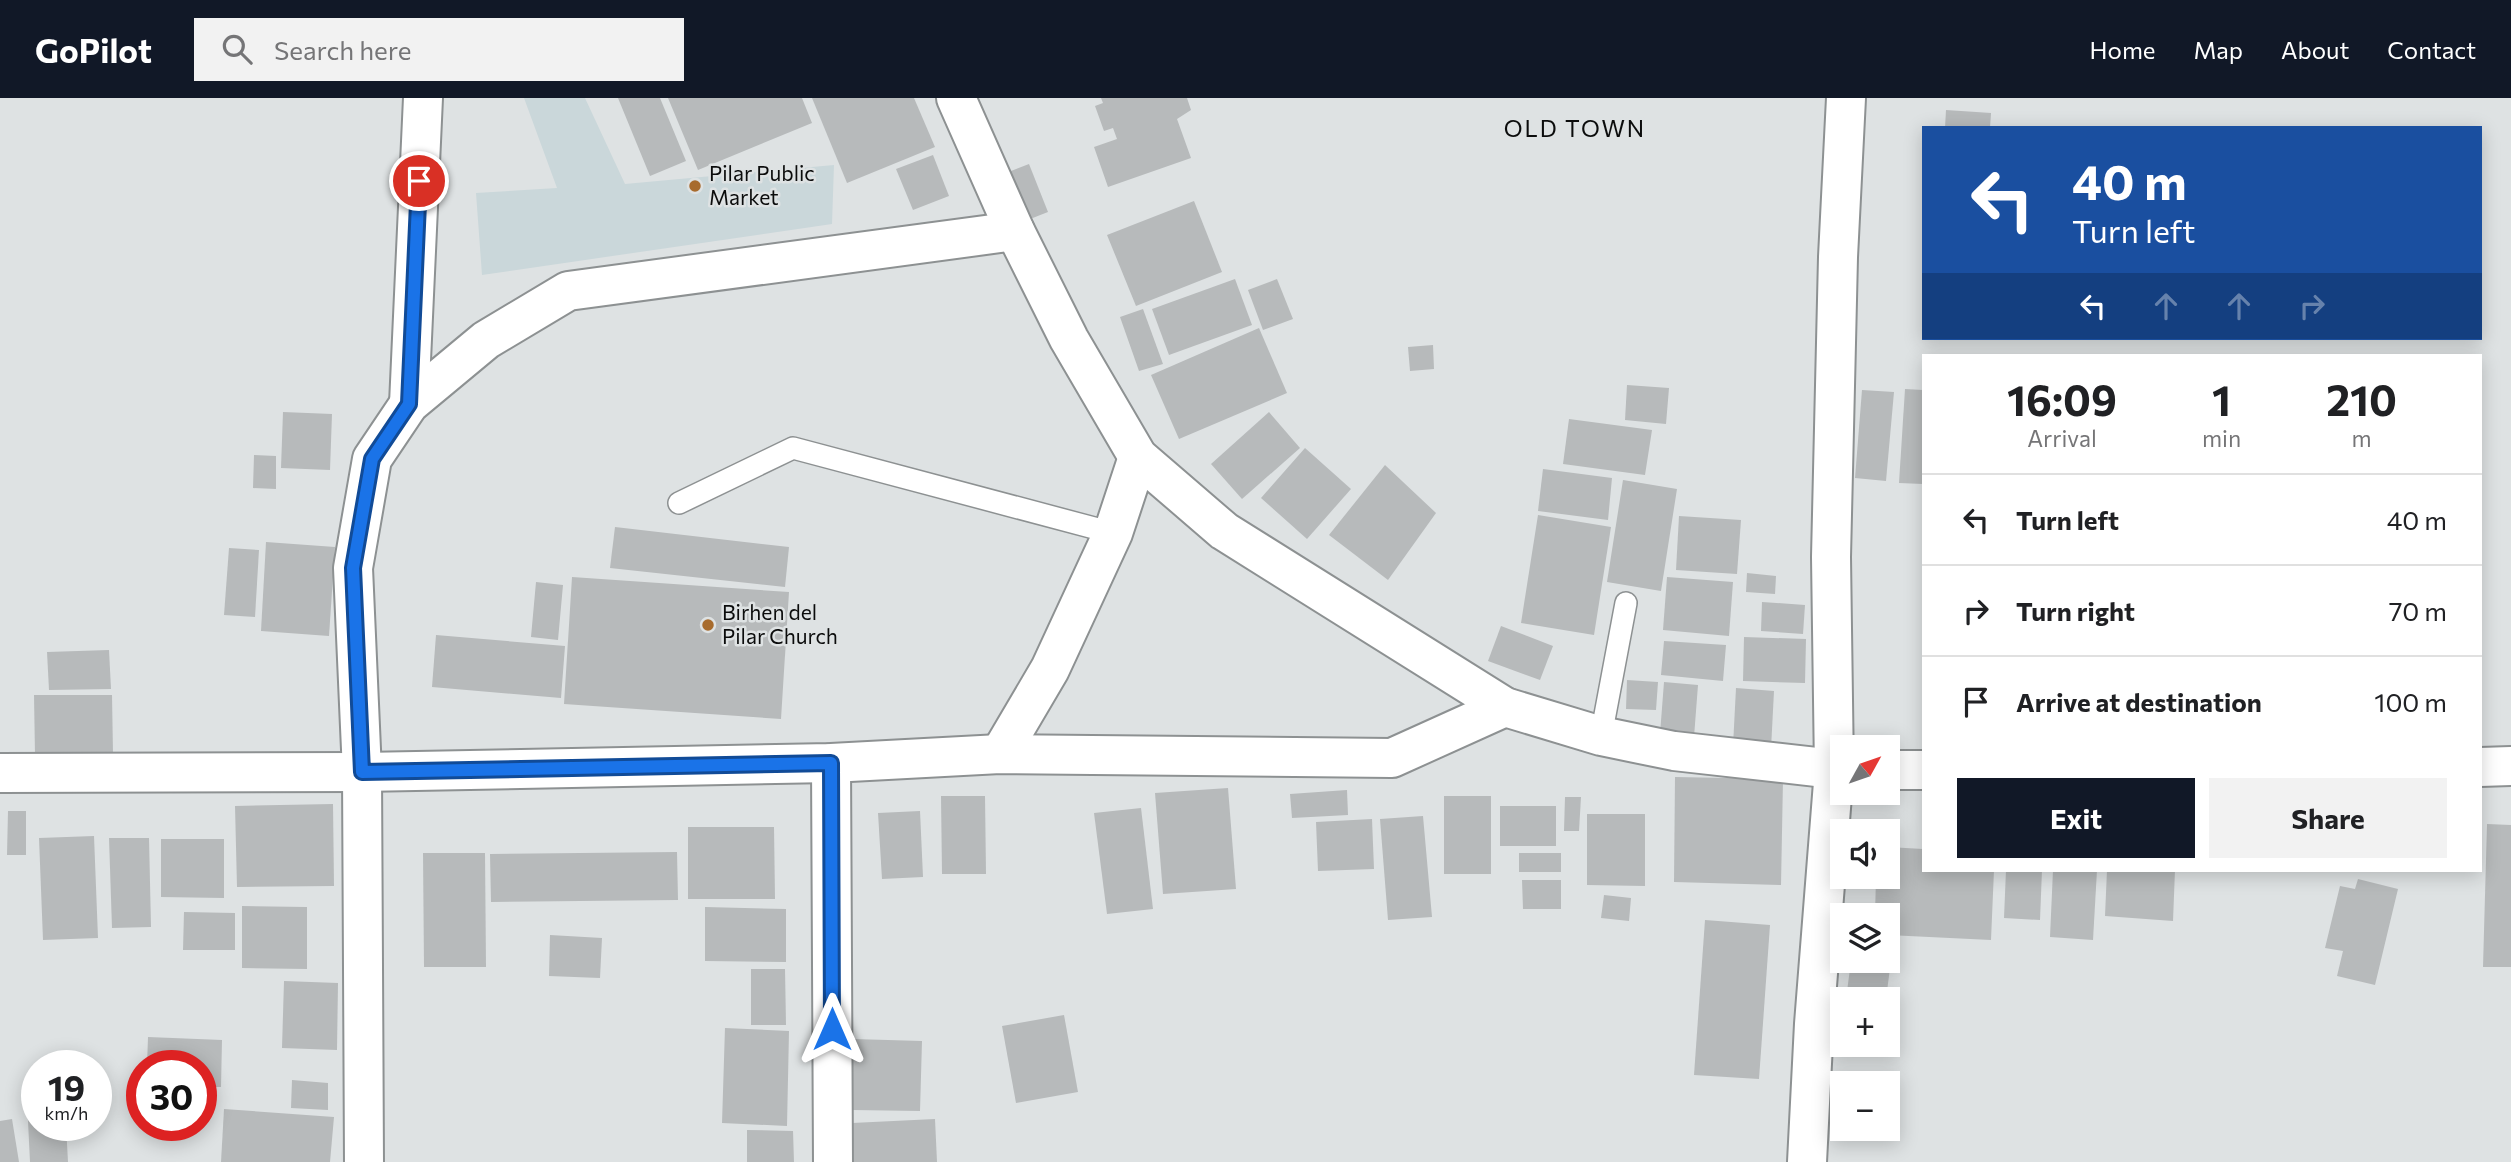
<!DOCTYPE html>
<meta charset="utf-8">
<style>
body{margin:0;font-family:Commissioner,sans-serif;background:#f2f2f2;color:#202124;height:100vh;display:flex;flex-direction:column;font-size:26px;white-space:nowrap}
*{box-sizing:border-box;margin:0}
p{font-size:23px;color:#757577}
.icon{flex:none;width:38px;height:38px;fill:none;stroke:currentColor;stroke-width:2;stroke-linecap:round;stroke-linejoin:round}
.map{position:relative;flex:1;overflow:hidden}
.details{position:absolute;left:1922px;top:256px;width:560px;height:518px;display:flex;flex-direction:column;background:#fff;border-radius:0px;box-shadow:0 4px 18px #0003}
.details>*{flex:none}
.banner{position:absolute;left:1922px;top:28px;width:560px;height:214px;border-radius:0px;box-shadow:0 4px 18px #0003;background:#1a4fa0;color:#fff;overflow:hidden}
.needle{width:46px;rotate:50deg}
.controls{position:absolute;left:1830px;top:637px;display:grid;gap:14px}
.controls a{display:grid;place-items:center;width:70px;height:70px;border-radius:0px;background:#fff;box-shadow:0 4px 18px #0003;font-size:35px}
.speed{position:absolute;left:21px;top:952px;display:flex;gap:14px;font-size:35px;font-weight:700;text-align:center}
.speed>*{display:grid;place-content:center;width:91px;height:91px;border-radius:50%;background:#fff;box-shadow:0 4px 18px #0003;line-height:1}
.speed small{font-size:18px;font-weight:400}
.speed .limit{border:10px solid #d22;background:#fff;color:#111}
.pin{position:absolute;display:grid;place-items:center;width:60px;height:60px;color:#fff;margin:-30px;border:4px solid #fff;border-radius:50%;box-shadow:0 2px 7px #0007}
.me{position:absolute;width:77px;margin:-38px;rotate:0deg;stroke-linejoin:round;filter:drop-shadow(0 0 5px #0008)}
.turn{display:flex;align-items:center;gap:24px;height:147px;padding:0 35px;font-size:32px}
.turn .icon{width:91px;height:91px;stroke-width:2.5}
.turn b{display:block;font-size:49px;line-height:60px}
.lanes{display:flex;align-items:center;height:66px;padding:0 35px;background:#0003;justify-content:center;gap:35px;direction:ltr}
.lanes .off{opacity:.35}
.eta{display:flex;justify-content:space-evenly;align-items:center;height:119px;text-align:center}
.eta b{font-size:42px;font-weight:700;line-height:49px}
.primary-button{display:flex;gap:14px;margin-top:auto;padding:14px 35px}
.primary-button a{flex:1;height:80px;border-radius:0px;background:#111827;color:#fff;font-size:28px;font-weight:700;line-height:80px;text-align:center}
.primary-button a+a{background:#f2f2f2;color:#202124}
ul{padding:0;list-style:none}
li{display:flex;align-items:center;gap:21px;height:91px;padding:0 35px;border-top:2px solid #e0e0e0}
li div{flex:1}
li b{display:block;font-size:26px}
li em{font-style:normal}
header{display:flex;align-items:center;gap:42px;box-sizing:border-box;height:98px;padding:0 35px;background:#111827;color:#fff}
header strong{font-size:33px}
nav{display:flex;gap:38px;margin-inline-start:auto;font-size:24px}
.search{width:490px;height:63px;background:#f2f2f2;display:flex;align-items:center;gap:18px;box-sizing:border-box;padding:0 24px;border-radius:0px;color:#757577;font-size:26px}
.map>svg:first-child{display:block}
</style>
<header>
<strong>GoPilot</strong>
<div class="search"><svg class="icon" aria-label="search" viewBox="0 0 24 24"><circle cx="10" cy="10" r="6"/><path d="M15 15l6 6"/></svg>Search here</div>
<nav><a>Home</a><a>Map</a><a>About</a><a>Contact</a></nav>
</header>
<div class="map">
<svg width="2511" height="1064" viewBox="0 0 2511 1064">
<rect width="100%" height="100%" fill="#dee2e3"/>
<polygon fill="#cad7da" points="524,0 585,0 625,86 834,67 832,126 482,177 476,95 557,90"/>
<g fill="#b7babb">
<polygon points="618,0 660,0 686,63 650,78"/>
<polygon points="668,0 802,0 812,25 698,72"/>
<polygon points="812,0 914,0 935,49 847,85"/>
<polygon points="1101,0 1187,0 1191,12 1177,21 1191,60 1108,89 1094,49 1117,41 1113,30 1104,33 1095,8 1103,5"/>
<polygon points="1946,12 1991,15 1990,30 1945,30"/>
<polygon points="933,57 949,98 913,112 896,71"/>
<polygon points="1029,66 1048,114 1025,123 1006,75"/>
<polygon points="1194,103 1222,174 1136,208 1107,137"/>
<polygon points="1235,181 1252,227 1169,257 1152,211"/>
<polygon points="1277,181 1293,221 1263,232 1248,192"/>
<polygon points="1143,211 1163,266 1139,273 1120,219"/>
<polygon points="1259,230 1287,295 1179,341 1151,277"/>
<polygon points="1433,247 1434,271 1410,273 1408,249"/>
<polygon points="1627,287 1669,290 1666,326 1625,322"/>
<polygon points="1905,291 1923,292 1923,386 1899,385"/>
<polygon points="1862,292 1894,294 1886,383 1855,380"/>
<polygon points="283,314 332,316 330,372 281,370"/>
<polygon points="1269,314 1300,350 1242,401 1211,366"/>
<polygon points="1569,321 1652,332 1645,377 1563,366"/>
<polygon points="1305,350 1351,391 1307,441 1261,400"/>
<polygon points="254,357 276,358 276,391 253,390"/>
<polygon points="1385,367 1436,415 1388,482 1329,437"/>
<polygon points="1543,371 1612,380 1608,422 1538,413"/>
<polygon points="1623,382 1677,391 1661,493 1607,484"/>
<polygon points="1538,417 1611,429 1594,537 1521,525"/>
<polygon points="1679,418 1741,422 1737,476 1676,472"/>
<polygon points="615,429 789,449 785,489 610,470"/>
<polygon points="266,444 335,449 329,538 261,533"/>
<polygon points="229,450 259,452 255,519 224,517"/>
<polygon points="1747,475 1776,478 1775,496 1746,494"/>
<polygon points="572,479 789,494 781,621 564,606"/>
<polygon points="1667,479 1733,484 1729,538 1663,532"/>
<polygon points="536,484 563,487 558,542 531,539"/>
<polygon points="1762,504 1805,507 1803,536 1761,533"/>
<polygon points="1501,528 1553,548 1540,582 1488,563"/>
<polygon points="436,537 565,548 561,600 432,589"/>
<polygon points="1744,539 1806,541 1805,585 1743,583"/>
<polygon points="1664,543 1726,547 1723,583 1661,577"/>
<polygon points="109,552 111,591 49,592 47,554"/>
<polygon points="1627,582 1658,584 1656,612 1626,611"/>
<polygon points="1664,584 1698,587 1694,639 1660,636"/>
<polygon points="1736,590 1774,593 1771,651 1733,648"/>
<polygon points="34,597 112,597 113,656 35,657"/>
<polygon points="1675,679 1783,681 1781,787 1674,784"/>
<polygon points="1228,690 1236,791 1163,796 1155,695"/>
<polygon points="1347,692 1348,717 1292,720 1290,696"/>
<polygon points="941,698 985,698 986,776 942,776"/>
<rect x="1444" y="698" width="47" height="78"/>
<polygon points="1565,699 1581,699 1579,733 1564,733"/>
<polygon points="333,706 334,788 237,789 235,708"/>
<rect x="1500" y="708" width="56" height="40"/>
<polygon points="1141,710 1153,811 1107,816 1094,715"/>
<polygon points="8,713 26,713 26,757 7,757"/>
<polygon points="920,713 923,779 882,781 878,715"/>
<polygon points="1587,716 1645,716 1645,788 1587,787"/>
<polygon points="1423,718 1432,819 1388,822 1380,721"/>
<polygon points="1372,721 1374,771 1318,773 1316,724"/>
<polygon points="2487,726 2511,727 2511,869 2483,869"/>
<polygon points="688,729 774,729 775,801 688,801"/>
<polygon points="94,738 98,840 43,842 39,740"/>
<polygon points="109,740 149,740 151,829 112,830"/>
<polygon points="161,741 224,741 224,800 161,799"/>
<polygon points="1888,749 1923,751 1923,772 1994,772 1991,842 1888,837 1888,817 1875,817 1876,779 1888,779"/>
<polygon points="677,754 678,802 491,804 490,756"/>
<polygon points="423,755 485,755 486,869 424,869"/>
<rect x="1519" y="755" width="42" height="19"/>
<polygon points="2006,772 2042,772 2040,822 2004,820"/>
<polygon points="2053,772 2097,772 2093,842 2050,839"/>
<polygon points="2107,772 2175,772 2173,823 2105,818"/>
<polygon points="2358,781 2398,791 2375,887 2337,878 2343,853 2325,850 2340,788 2355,791"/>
<polygon points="1522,782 1561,782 1561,811 1523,811"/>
<polygon points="1604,797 1631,800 1629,823 1601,820"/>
<polygon points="242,808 307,809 307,871 242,870"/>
<polygon points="705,809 786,811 786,864 705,863"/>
<polygon points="184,814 235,815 235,852 183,852"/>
<polygon points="1705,822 1770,827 1759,981 1694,977"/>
<polygon points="550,837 602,840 600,880 549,878"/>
<polygon points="1888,847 1893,847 1886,901 1846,901 1851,863 1888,863"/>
<polygon points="751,871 785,871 786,927 751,927"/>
<polygon points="284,883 338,885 337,952 282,950"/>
<polygon points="1064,917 1078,994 1016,1005 1002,928"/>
<polygon points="725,930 789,933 787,1028 722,1025"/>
<polygon points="148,939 222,942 221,989 201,989 201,968 147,968"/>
<polygon points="853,941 922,943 920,1013 852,1012"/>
<polygon points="292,982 328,985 328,1012 291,1010"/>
<polygon points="27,1003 37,1003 37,1027 66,1027 68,1064 30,1064"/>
<polygon points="224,1011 334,1019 330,1064 221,1064"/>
<polygon points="12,1021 19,1064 0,1064 0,1023"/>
<polygon points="935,1021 937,1064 854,1064 852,1025"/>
<polygon points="747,1032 793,1033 794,1064 747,1064"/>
</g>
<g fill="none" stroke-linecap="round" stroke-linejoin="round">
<defs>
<g id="lane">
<polyline points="679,405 793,350 1113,435"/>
<polyline points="1601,638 1626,505"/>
</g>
<g id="street">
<polyline points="409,306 423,0"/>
<polyline points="1000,656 1050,571 1113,435 1138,359"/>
<polyline points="831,665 833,1064"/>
<polyline points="0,675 362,674 831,665 1000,656 1392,660 1505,609"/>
<polyline points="364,1064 362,674 353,470 372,361 409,306 486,242 568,193 1015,133"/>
<polyline points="1807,1064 1814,926 1834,672 1831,459 1838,159 1846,0"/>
</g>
<g id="secondary">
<polyline points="956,0 1015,133 1069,241 1138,359 1224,433 1505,609 1601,638 1674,653 1843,672"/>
<polyline points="2480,669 2511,668"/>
<polyline points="1888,672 1923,672"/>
</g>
</defs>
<use href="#lane" stroke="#8d9192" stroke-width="24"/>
<use href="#street" stroke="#8d9192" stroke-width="42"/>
<use href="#secondary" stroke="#8d9192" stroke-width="42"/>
<use href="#lane" stroke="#fff" stroke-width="21"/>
<use href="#street" stroke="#fff" stroke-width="38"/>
<use href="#secondary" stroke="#fff" stroke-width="38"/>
</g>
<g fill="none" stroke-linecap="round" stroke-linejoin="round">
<defs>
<polyline id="route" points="419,83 409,306 372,361 353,470 362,674 831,665 832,931"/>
</defs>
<use href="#route" stroke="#114b97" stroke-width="18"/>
<use href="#route" stroke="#1a73e8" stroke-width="12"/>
</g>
<g fill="#a76b2d" stroke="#dee2e3" stroke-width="2.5">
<circle cx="695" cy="88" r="7"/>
<circle cx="708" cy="527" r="7"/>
</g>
<g text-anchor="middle" stroke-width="5" stroke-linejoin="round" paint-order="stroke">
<g font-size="21" fill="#0b0c0c" stroke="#dee2e3" text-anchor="start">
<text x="709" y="83">Pilar Public<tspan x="709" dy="24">Market</tspan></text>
<text x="722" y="522">Birhen del<tspan x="722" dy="24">Pilar Church</tspan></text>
</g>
<g font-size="23" letter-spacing="2" fill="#0b0c0c" stroke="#dee2e3">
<text x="1575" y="39">OLD TOWN</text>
</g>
</g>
</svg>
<div class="controls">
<a><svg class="needle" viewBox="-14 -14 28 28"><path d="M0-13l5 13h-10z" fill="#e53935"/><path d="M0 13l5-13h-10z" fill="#757577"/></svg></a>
<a><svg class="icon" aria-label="sound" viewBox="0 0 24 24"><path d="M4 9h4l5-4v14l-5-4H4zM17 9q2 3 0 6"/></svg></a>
<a><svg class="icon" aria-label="layers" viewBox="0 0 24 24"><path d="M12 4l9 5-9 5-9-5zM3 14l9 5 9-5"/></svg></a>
<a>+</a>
<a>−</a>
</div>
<div class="speed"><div>19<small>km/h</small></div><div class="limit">30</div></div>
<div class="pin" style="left:419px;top:83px;background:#d93025"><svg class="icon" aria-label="arrive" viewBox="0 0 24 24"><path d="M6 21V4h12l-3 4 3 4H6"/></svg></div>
<svg class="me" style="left:832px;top:931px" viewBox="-20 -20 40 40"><path d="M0-17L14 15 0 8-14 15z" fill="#1a73e8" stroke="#fff" stroke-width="4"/></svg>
<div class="banner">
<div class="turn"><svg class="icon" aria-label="left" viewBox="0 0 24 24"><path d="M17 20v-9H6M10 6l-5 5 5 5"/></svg><div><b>40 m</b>Turn left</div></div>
<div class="lanes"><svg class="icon" aria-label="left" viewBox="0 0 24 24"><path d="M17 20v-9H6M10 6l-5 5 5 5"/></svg><svg class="icon off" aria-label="ahead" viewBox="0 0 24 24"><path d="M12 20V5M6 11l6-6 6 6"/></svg><svg class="icon off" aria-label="ahead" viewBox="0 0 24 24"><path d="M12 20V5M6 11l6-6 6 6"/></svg><svg class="icon off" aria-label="right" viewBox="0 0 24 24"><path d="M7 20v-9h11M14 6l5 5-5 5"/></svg></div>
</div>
<section class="details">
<div class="eta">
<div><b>16:09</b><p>Arrival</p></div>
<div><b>1</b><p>min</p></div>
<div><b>210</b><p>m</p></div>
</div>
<ul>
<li><svg class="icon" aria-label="left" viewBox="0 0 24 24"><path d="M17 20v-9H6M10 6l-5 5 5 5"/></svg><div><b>Turn left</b></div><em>40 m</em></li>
<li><svg class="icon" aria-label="right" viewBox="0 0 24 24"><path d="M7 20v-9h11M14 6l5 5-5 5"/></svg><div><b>Turn right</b></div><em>70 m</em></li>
<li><svg class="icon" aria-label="arrive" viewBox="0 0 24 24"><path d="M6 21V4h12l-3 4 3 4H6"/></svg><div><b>Arrive at destination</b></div><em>100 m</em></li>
</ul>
<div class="primary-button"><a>Exit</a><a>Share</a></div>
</section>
</div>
